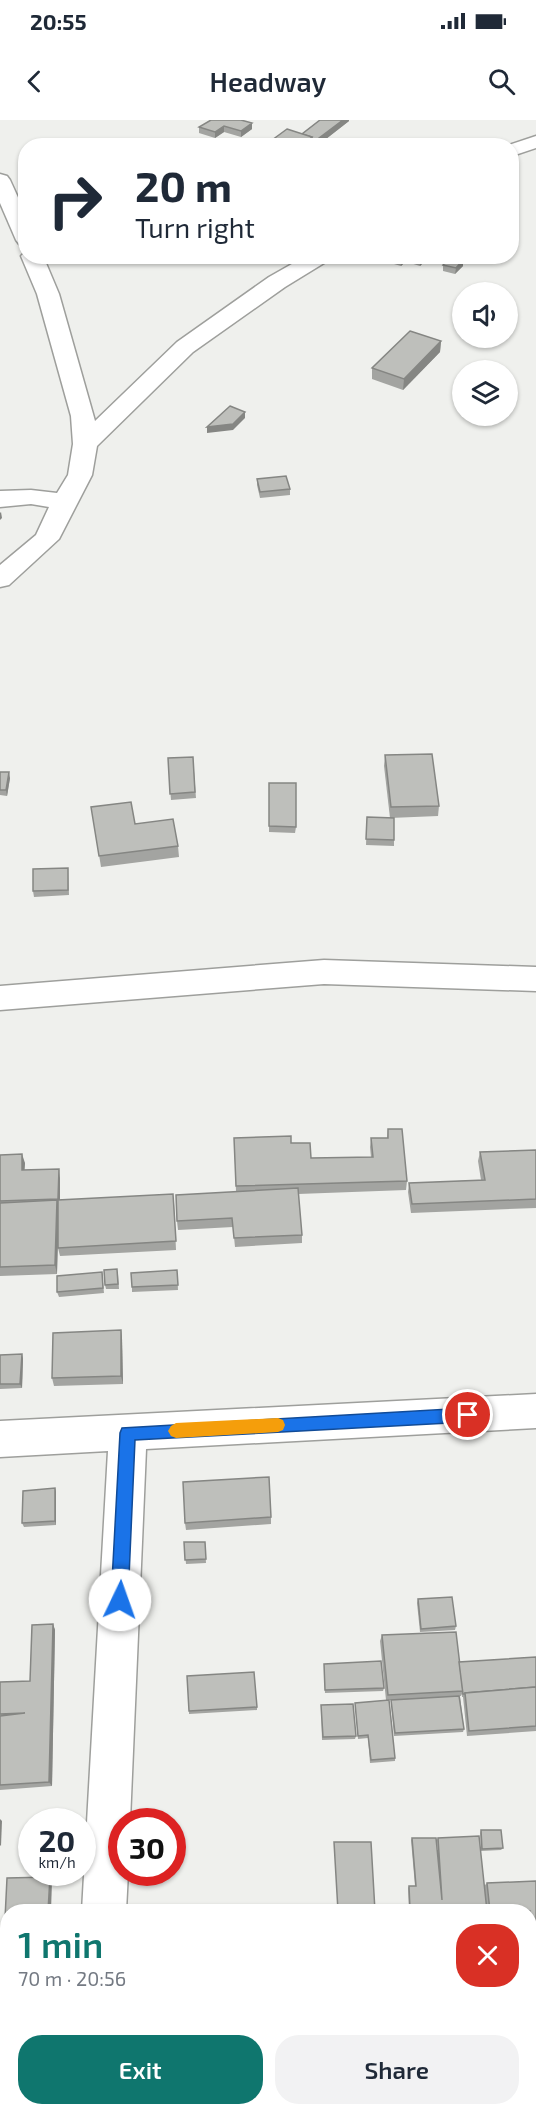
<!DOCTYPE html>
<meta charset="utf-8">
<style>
body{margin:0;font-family:"Exo 2",sans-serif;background:#f2f2f3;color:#1f2937;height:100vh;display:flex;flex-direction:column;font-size:22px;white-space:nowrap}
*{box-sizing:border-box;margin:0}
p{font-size:20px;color:#747a83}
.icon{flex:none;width:33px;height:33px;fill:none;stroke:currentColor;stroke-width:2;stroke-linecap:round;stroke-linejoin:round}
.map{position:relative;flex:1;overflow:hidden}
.sheet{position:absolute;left:0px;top:1784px;width:537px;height:212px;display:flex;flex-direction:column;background:#fff;border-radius:24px 24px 0 0;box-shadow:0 2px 4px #0004}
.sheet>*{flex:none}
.top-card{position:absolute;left:18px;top:18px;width:501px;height:126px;border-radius:24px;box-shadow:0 2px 4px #0004;background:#fff;color:#1f2937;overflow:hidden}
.fabs{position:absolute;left:452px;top:162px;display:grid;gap:12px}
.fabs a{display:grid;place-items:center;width:66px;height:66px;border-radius:50%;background:#fff;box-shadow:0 2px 4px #0004;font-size:30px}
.speed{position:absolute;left:18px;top:1688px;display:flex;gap:12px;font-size:30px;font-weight:700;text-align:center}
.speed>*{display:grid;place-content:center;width:78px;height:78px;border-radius:50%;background:#fff;box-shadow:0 2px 4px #0004;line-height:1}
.speed small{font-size:15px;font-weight:400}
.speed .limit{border:9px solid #d22;background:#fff;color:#111}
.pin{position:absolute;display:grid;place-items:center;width:51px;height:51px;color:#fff;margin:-26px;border:3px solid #fff;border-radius:50%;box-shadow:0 2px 6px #0007}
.me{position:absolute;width:66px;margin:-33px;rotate:3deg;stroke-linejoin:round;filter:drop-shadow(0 0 4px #0008)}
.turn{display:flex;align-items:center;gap:21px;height:126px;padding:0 18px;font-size:27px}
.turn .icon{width:78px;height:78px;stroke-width:2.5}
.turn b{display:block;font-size:42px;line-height:51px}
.round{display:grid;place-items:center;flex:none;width:63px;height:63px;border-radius:24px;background:#f2f2f3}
.headline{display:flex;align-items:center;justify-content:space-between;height:102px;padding:0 18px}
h1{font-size:36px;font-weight:600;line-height:45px;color:#0f766e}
.button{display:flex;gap:12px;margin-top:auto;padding:12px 18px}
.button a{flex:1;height:69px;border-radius:24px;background:#0f766e;color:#fff;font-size:24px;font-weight:600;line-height:69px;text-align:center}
.button a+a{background:#f2f2f3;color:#1f2937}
.status{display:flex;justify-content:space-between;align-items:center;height:42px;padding:0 30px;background:#fff;direction:ltr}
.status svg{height:16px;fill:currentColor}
header{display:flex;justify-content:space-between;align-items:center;height:78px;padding:0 18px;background:#fff;font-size:27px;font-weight:600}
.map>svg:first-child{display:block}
</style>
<div class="status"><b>20:55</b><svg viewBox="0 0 49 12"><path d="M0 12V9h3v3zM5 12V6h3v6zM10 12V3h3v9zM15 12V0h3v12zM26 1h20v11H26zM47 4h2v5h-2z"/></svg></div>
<header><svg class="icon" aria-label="back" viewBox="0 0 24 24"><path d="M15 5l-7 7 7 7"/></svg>Headway<svg class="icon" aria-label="search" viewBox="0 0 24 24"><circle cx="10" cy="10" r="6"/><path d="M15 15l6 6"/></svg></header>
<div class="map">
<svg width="536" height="1994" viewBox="0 0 536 1994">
<rect width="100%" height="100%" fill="#eff0ed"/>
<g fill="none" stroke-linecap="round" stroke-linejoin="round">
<defs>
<g id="minor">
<polygon points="536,16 536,28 512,36 512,26 506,26"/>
<polygon points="0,54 7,56 10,60 26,95 26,126 19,124 16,120 0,83"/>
<polygon points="26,131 26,136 43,136 59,174 95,301 177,222 269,157 306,136 332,136 329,140 285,167 193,232 97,326 92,355 59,419 9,465 0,467 0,445 36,415 49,387 31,384 0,387 0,371 31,370 57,373 68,355 73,324 71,296 37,174 21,136"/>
<polygon points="324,840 536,847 536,871 324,864 0,890 0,866"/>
<polygon points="536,1274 536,1308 146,1329 130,1701 122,1701 122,1752 128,1752 126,1791 82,1791 108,1331 0,1337 0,1301"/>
<rect x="530" y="1873" width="6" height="46"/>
<polygon points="8,1906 8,1952 0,1953 0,1907"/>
</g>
</defs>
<use href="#minor" stroke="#9e9f9c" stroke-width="3"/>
<use href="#minor" fill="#fff" fill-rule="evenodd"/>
</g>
<g fill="#a3a4a1">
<polygon points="320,0 349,0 349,1 317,26 264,26 302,14"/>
<polygon points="252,3 252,9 241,17 224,12 215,18 199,13 199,7"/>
<polygon points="387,136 428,136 428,138 420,146 407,142 407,140 401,146 387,142"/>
<polygon points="443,145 463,146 455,154 443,151"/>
<polygon points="441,221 440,232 403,270 372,259 372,248"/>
<polygon points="257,359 290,369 290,375 260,378 257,365"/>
<polygon points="385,635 439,686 438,696 390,698 384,646"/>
<polygon points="193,637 196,678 171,680 168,638"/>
<polygon points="0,652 10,658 7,676 0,675"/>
<polygon points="269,663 296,707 295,713 269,712"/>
<polygon points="367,697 394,720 394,726 366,725"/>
<polygon points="93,698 135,704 178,726 179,737 101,747"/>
<polygon points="68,748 69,775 34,777 33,771"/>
<polygon points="388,1009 407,1061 406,1070 298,1074 302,1115 302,1123 235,1127 233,1107 178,1110 177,1101 236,1071 234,1018 291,1023 311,1038 371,1037 370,1027 371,1018 387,1018"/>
<polygon points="536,1030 536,1088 411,1093 408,1072 409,1063 481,1060 478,1041 480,1032"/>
<polygon points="0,1035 25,1043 24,1050 60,1058 60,1080 174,1083 176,1130 60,1136 58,1128 58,1101 57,1154 0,1156"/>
<polygon points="177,1150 178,1170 132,1172 132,1167"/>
<polygon points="102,1152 104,1173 59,1177 57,1172"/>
<polygon points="118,1154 119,1169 106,1169 105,1165"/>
<polygon points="121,1210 122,1218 123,1264 54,1266 52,1258"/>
<polygon points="22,1234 23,1239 22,1268 0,1269 0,1235"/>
<polygon points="55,1368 56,1372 56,1405 24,1407 22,1403"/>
<polygon points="271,1397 271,1404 186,1410 185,1403"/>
<polygon points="184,1422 205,1422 206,1443 186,1444"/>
<polygon points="418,1479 456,1506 455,1510 420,1512 417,1483"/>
<polygon points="53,1504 55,1510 52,1666 0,1670 0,1562 30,1561"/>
<polygon points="382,1515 459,1542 536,1537 536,1611 467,1616 463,1577 462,1577 462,1574 461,1576 460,1576 464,1609 463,1612 394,1616 391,1583 391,1580 386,1580 380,1521"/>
<polygon points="324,1544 384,1568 383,1571 325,1573"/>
<polygon points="355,1583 395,1638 395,1641 370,1643 368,1618 358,1619"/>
<polygon points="321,1585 356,1616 355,1619 322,1620"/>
<polygon points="257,1587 257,1590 189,1594 189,1591"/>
<polygon points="481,1710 503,1728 501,1730 481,1731 480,1713"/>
<polygon points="412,1718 439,1740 437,1720 438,1718 487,1791 409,1791 408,1768 409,1766 415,1766 411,1720"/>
<polygon points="536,1761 536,1829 530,1829 530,1791 487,1791 484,1766 487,1763"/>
</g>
<g fill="#858683">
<polygon points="343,0 349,0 349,1 317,26 315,26 315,21"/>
<polygon points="252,3 252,9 241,17 241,11"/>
<polygon points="224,6 224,12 215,18 215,12"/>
<polygon points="312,17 311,26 300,26"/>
<polygon points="405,136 408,136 407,140 401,146 402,140"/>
<polygon points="424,136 428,136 428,138 420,146 420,140"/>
<polygon points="463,140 463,146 455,154 456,148"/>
<polygon points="441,221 440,232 403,270 404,259"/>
<polygon points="245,292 245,298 233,310 207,313 207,307"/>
<polygon points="1,392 2,398 0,400 0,393"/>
<polygon points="9,652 10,658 7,676 6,670"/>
<polygon points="22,1034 25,1043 24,1059 22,1050"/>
<polygon points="59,1049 60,1058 60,1088 58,1079"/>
<polygon points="57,1080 59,1089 57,1154 55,1145"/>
<polygon points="121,1210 122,1218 123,1264 121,1256"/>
<polygon points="22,1234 23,1239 22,1268 20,1264"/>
<polygon points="55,1368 56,1372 56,1405 55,1401"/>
<polygon points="53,1504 55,1510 52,1666 49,1662"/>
<polygon points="0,1699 2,1701 1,1726 0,1725"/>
<polygon points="50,1757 52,1761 51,1791 48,1791"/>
</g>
<g fill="#bebfbb" stroke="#858683" stroke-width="1.5">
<polygon points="211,0 241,0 252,3 241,11 224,6 215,12 199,7"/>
<polygon points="320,0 343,0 315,21 312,20 312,17 302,14"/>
<polygon points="287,9 312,17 300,26 264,26"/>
<polygon points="182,21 194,25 193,26 175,26"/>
<polygon points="391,136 405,136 402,140"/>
<polygon points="410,136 424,136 420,140"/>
<polygon points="451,136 452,136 463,140 456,148 443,145"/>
<polygon points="410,211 441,221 404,259 372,248"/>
<polygon points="230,286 245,292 233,304 207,307"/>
<polygon points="286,356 290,369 260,372 257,359"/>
<polygon points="432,634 439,686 391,687 385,635"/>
<polygon points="193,637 195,672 170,674 168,638"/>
<polygon points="0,652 9,652 6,670 0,670"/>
<polygon points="269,663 296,663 296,707 269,706"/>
<polygon points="131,682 135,704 173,699 178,726 99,736 91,687"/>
<polygon points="367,697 394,698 394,720 366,719"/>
<polygon points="68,748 68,770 33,771 33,749"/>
<polygon points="388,1009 402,1009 407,1061 236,1066 234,1018 291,1016 291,1023 310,1023 311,1038 373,1037 371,1018 388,1018"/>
<polygon points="536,1030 536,1079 412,1084 409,1063 485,1060 480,1032"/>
<polygon points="22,1034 22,1050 59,1049 58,1079 0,1081 0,1035"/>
<polygon points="298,1068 302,1115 234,1118 232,1098 177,1101 176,1075"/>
<polygon points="173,1074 176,1121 58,1128 58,1080"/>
<polygon points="57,1080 55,1145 0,1147 0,1083"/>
<polygon points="117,1149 118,1164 105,1165 104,1150"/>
<polygon points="177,1150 178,1165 132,1167 131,1153"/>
<polygon points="102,1152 103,1168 57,1172 57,1156"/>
<polygon points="121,1210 121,1256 52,1258 53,1213"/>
<polygon points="22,1234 20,1264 0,1264 0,1235"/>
<polygon points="269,1357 271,1397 185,1403 183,1362"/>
<polygon points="55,1368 55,1401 22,1403 23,1371"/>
<polygon points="184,1422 205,1422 206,1439 185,1440"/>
<polygon points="452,1477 456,1506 421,1509 418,1479"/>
<polygon points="53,1504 49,1662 0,1665 0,1596 25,1593 0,1594 0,1562 30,1561 32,1505"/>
<polygon points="456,1512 463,1571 388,1575 382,1515"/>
<polygon points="536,1537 536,1567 465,1573 465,1574 463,1574 459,1542"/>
<polygon points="381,1541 384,1568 325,1570 324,1544"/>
<polygon points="254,1552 257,1587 189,1591 187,1556"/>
<polygon points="536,1567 536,1606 469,1611 465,1573"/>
<polygon points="459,1576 464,1609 395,1613 391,1580"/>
<polygon points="389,1580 395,1638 371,1640 368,1615 358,1616 355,1583"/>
<polygon points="353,1584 356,1616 323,1617 321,1585"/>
<polygon points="481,1710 501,1710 503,1728 482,1729"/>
<polygon points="479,1716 487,1791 445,1791 444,1789 410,1790 409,1766 416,1766 412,1718 436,1718 442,1780 438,1718"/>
<polygon points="334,1722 371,1722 375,1791 338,1791"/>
<polygon points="50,1757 48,1791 8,1791 8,1880 1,1880 7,1758"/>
<polygon points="536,1761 536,1826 530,1826 530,1791 490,1791 487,1763"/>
</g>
<polygon fill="#1a73e8" stroke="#114b97" stroke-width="1.5" points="468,1288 473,1290 476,1295 473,1300 468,1302 135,1320 128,1480 125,1486 120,1489 114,1486 111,1480 120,1313 122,1308"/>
<polygon fill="#f59e0b" points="278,1298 283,1300 285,1305 283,1310 278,1312 176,1318 171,1316 168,1311 171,1306 176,1303"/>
</svg>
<div class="fabs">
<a><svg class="icon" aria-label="sound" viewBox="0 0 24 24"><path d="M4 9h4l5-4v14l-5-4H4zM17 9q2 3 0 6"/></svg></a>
<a><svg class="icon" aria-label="layers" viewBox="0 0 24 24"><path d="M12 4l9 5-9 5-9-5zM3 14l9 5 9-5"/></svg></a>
</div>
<div class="speed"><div>20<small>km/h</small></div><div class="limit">30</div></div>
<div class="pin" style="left:468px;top:1295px;background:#d93025"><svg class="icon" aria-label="arrive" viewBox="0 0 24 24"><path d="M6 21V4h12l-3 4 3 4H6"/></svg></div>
<svg class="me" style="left:120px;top:1480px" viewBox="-20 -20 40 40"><circle r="19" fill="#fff"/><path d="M0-13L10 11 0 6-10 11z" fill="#1a73e8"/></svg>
<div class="top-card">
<div class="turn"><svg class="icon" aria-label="right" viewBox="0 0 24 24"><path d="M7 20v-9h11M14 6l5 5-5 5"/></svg><div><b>20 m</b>Turn right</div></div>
</div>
<section class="sheet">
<div class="headline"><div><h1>1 min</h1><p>70 m · 20:56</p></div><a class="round" style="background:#d93025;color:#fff"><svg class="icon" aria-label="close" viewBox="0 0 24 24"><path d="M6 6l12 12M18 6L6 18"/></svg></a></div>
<div class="button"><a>Exit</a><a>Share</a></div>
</section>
</div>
